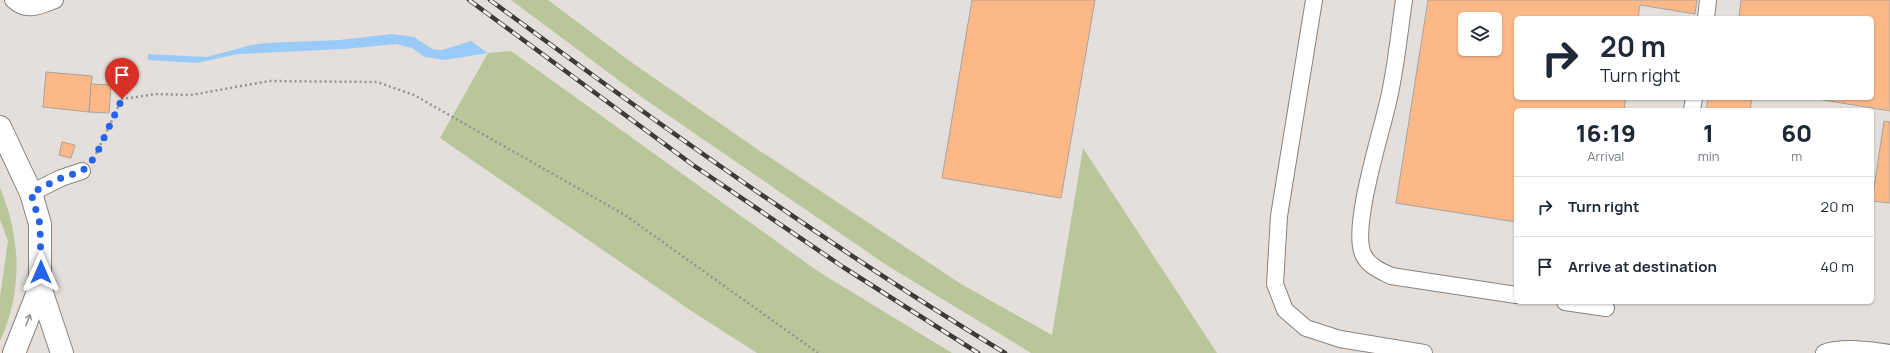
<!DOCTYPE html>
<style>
body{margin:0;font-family:Manrope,sans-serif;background:#f6f6f7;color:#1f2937;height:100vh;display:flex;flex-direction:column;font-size:15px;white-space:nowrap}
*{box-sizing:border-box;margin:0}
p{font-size:13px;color:#747a83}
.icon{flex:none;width:22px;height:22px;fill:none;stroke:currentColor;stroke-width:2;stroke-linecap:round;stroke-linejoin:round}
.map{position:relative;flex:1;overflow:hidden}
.details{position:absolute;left:1514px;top:108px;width:360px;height:196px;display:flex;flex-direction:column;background:#fff;border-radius:6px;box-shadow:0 1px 3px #0004}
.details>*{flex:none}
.guide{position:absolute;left:1514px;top:16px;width:360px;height:84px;border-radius:6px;box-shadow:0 1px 3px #0004;background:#fff;color:#1f2937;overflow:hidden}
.buttons{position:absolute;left:1458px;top:12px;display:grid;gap:8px}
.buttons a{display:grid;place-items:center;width:44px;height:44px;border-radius:6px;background:#fff;box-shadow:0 1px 3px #0004;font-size:20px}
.pin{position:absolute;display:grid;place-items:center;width:34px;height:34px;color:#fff;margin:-41px -17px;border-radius:50% 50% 50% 0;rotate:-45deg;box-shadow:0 0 4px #0007}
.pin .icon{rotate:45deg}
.me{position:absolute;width:44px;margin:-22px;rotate:0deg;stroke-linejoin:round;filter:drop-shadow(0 0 3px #0008)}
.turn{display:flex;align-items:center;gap:14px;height:84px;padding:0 20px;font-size:18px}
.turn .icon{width:52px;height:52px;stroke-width:2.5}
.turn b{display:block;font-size:28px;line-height:34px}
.eta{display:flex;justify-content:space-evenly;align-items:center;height:68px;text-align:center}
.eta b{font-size:24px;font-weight:800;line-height:28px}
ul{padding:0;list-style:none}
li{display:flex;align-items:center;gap:12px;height:60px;padding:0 20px;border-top:1px solid #e0e1e3}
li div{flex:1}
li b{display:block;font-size:15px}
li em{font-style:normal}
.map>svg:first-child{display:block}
</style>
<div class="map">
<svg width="1890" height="353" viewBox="0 0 1890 353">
<rect width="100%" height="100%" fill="#e4dfdb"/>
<g fill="#b8c69a">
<polygon points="511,0 548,0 631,62 757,149 961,284 1052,335 1083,148 1217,353 1031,353 888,266 640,96"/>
<polygon points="511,51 819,272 952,353 757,353 693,312 440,138 488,53"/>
<path d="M 0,188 C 21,237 23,291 0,341 L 0,297 L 8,241 L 0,220 Z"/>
</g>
<polygon fill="#9acbf8" points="392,34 414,37 432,49 442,50 471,41 488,53 445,60 425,57 412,48 396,44 344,49 238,54 197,63 148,60 148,54 207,57 251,45 266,43 339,40"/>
<g fill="#fdb888" stroke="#a8a3a0" fill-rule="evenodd">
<polygon points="972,0 1095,0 1061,198 942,178"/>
<path d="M 1428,0 L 1697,0 L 1695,14 L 1640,5 L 1638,18 L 1516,18 L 1516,98 L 1626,98 L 1624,110 L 1516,110 L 1516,222 L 1396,203 ZM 1465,19 L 1495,19 L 1495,49 L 1465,49 Z"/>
<polygon points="1741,0 1890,0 1890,111 1811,98 1872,98 1872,18 1739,18"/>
<polygon points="46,72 92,76 89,112 43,107"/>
<polygon points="91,84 111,85 109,113 89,112"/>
<polygon points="1708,98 1752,98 1750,110 1706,110"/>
<polygon points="1884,121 1890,122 1890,203 1872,201"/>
<polygon points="62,142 75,145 71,158 59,155"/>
</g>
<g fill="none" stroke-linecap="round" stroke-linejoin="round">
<defs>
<g id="service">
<path d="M 13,0 C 27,13 39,6 55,0"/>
<polyline points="1314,0 1279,216 1275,284 1285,310 1306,328 1340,339 1424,353"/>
<path d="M 1404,0 C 1399,34 1396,69 1388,102 C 1381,134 1351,227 1363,254 C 1368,266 1381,271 1391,276 L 1516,295"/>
<polyline points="1706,18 1708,0"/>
<polyline points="1692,110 1694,98"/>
<polyline points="31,193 61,178 82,171"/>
<polyline points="1565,302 1606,308"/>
<path d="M 1824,353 C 1839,346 1873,350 1890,353"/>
</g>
<g id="minor">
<polyline points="0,127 31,193 40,224 40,287 62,353"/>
<polyline points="14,353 40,287"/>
</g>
</defs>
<use href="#service" stroke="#88837f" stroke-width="18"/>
<use href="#minor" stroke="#88837f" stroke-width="24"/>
<polyline stroke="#96928f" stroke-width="2.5" stroke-dasharray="2 3" stroke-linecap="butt" points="96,154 122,99 156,94 191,95 269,81 377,82 414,95 625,215 818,353"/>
<use href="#service" stroke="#fff" stroke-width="16"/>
<use href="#minor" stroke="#fff" stroke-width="22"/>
<defs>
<g id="rail">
<polyline points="469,0 693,165 843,267 978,353"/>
<path d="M 490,0 C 658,124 827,245 1005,353"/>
</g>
</defs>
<use href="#rail" stroke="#3d3a38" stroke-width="4.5"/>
<use href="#rail" stroke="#f2ece8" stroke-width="3" stroke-dasharray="9" stroke-linecap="butt"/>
</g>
<defs><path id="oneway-shaft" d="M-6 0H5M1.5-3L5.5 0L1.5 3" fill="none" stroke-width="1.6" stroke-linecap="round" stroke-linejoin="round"/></defs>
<use stroke="#969594" href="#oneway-shaft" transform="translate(28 320) rotate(-70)"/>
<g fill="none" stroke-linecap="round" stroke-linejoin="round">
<polyline stroke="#2563eb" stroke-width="7" stroke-dasharray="0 12.6" points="41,272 40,224 31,193 61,178 82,171 89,165 97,153 122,99"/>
</g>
</svg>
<div class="buttons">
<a><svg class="icon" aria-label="layers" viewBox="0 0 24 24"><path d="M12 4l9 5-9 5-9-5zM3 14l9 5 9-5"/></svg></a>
</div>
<div class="pin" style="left:122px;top:99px;background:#d93025"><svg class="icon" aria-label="arrive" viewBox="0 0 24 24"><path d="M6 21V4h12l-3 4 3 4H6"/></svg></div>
<svg class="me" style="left:41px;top:272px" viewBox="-20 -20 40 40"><path d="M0-17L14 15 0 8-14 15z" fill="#2563eb" stroke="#fff" stroke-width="4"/></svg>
<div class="guide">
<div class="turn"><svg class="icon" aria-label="right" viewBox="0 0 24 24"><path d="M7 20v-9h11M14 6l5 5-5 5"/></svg><div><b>20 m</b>Turn right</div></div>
</div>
<section class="details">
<div class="eta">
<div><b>16:19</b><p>Arrival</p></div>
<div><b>1</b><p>min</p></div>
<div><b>60</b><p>m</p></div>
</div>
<ul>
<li><svg class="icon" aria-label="right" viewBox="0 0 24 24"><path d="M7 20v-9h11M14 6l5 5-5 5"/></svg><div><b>Turn right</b></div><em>20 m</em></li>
<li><svg class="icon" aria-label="arrive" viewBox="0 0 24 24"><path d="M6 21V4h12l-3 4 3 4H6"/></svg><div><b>Arrive at destination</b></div><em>40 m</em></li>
</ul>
</section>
</div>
